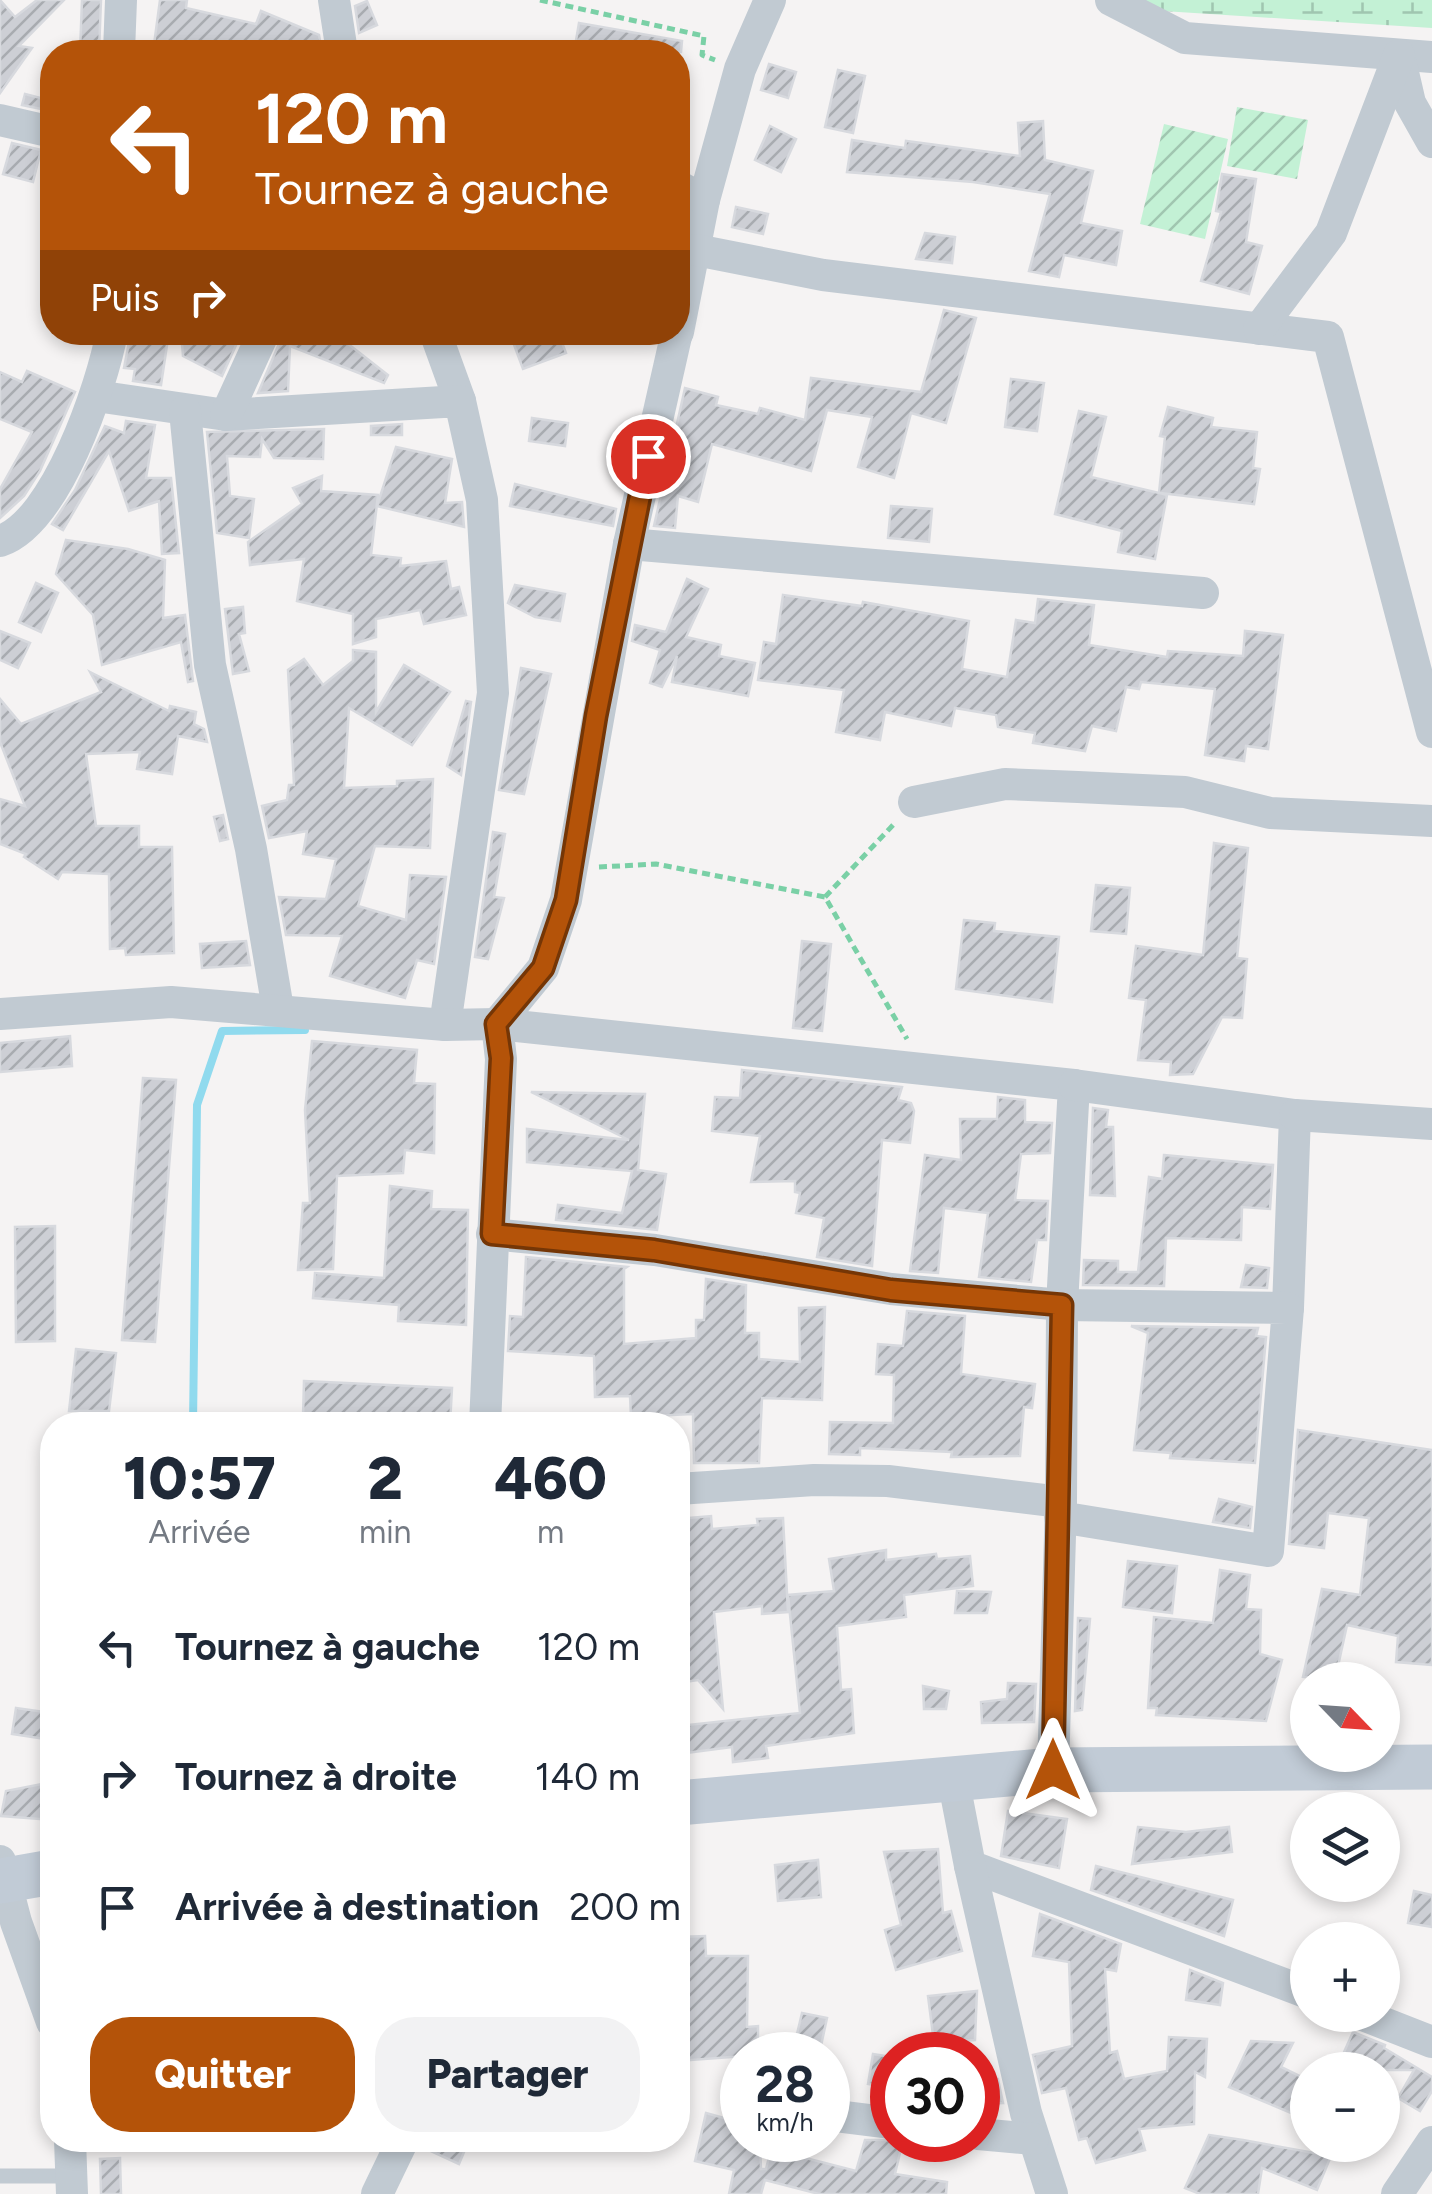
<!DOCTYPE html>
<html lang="fr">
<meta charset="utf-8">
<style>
body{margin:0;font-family:Figtree,sans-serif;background:#f2f2f3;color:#1f2937;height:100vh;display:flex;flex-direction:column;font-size:38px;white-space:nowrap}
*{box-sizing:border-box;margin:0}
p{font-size:32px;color:#747a83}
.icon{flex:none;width:55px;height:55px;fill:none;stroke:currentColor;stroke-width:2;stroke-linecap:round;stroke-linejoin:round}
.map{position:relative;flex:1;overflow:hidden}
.side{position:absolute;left:40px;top:1412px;width:650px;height:740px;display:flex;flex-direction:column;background:#fff;border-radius:40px;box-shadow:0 5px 15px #0003}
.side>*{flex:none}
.guide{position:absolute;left:40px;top:40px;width:650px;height:305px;border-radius:40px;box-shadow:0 5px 15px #0003;background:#b45309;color:#fff;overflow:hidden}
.needle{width:65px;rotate:115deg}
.fabs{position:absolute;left:1290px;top:1662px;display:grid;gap:20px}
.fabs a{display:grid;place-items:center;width:110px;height:110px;border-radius:50%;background:#fff;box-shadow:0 5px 15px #0003;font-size:50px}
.speed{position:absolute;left:720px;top:2032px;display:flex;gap:20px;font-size:50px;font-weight:700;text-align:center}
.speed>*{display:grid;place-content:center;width:130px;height:130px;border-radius:50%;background:#fff;box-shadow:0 5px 15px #0003;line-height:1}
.speed small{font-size:25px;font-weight:400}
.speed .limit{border:15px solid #d22;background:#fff;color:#111}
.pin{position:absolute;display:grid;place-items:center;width:85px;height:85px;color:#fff;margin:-42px;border:5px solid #fff;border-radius:50%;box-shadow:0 2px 10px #0007}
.me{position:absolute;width:110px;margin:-55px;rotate:0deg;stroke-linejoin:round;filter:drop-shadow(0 0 8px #0008)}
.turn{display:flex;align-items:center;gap:35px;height:210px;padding:0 50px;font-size:45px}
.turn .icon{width:130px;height:130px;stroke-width:2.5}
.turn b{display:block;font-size:70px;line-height:85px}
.then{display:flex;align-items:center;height:95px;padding:0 50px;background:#0003;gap:20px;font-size:38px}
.eta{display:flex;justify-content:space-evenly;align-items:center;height:170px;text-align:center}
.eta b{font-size:60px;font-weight:800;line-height:70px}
.action{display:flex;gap:20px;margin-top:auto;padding:20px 50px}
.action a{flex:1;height:115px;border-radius:40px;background:#b45309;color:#fff;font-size:40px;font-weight:800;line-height:115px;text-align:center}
.action a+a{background:#f2f2f3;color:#1f2937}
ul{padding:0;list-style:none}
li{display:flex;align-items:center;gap:30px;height:130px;padding:0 50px}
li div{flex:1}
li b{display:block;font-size:38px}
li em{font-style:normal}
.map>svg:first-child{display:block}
</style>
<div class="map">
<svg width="1432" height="2194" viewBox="0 0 1432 2194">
<defs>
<pattern id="wetland-marsh" width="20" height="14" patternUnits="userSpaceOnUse" patternTransform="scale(2.5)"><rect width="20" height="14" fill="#c3f1d5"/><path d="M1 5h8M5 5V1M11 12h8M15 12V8" fill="none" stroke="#a0c6b0"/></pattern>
<pattern id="garden-furrows" width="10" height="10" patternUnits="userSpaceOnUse" patternTransform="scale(2.5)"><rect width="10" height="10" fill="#c3f1d5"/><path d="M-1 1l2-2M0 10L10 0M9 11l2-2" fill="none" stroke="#a0c6b0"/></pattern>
<pattern id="building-hatch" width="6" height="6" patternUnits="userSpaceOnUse" patternTransform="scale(2.5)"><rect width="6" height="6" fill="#cdcfd5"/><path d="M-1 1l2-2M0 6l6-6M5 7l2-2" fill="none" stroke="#a8abb0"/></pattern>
</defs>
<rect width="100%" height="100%" fill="#f5f3f3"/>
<polygon fill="url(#wetland-marsh)" points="1138,0 1432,0 1432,28 1163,11"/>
<g fill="url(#garden-furrows)">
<polygon points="1237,107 1308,120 1297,179 1227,166"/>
<polygon points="1164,124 1228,139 1205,239 1140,224"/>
</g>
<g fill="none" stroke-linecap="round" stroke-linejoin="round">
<g stroke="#90daee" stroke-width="8">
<polyline points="193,1425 197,1105 222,1031 305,1030"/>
<polyline points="52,1894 48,1903 52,1939"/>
</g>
</g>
<g fill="url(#building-hatch)" stroke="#d7d9de" stroke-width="2.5">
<polygon points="0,0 15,17 37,0 64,0 19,46 32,48 0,93"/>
<polygon points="82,0 101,0 99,52 80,52"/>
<polygon points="160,0 187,0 186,8 256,24 261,11 319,35 322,52 153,52"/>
<polygon points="367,1 377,25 359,33 355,6"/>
<polygon points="579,23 682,41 681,52 574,52"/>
<polygon points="769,64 796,72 788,98 761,90"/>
<polygon points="838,70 865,76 853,133 825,127"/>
<polygon points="25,94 48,100 46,110 22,105"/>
<polygon points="1043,121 1045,160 1093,171 1081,223 1122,231 1116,265 1064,255 1059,277 1029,271 1050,194 973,182 847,172 852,140 905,148 906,141 1020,156 1018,123"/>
<polygon points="770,126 796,139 781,172 755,160"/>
<polygon points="12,143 41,150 33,182 3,174"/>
<polygon points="1222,174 1256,179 1246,242 1262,246 1249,294 1201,281 1221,212 1216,211"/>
<polygon points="736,207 768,214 763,234 732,227"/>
<polygon points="925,233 955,237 952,263 916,259"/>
<polygon points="944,310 976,318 946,423 911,413 894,478 858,467 872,417 827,410 811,471 712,444 698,502 678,496 675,528 654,526 685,388 718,397 716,405 758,414 760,408 805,420 811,378 921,392"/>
<polygon points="131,332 169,332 161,385 133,381 135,369 124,368"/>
<polygon points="181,332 242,332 222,376 183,356"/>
<polygon points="284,332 333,332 388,375 384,383 290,346 288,391 258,393"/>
<polygon points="538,332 558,332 566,353 523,369 513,342"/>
<polygon points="27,371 75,392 40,471 24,496 0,518 0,489 32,432 0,419 0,372 22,382"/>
<polygon points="1011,379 1044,383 1037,431 1005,427"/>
<polygon points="1168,407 1213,418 1211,427 1257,432 1253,468 1260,469 1254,504 1160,493 1167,495 1155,559 1118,552 1122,531 1055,514 1079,411 1106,417 1091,477 1159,493 1165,437 1160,436"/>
<polygon points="532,418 568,423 565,446 529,441"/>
<polygon points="126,421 155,425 146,478 171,478 179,553 162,554 159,501 129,511 109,451 63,530 52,524 75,490 105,426 124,433"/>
<polygon points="402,424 402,435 371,435 371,426"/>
<polygon points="324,429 323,459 274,458 262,439 260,457 227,456 230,496 254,499 249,538 217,533 207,432"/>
<polygon points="396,447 452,459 445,503 462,502 464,527 377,506"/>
<polygon points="322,476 321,491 378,495 371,555 401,558 400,566 446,561 451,589 459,587 466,615 424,624 420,610 376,619 376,637 353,644 353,614 297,601 304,559 250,565 248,542 302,504 293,488"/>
<polygon points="515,484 616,509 613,526 510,506"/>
<polygon points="891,506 932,509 929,542 888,538"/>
<polygon points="66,540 128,549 165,560 163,618 185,615 193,681 188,682 181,642 102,665 93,615 56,574"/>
<polygon points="687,579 708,589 686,637 721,645 719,656 755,663 748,696 672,682 677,656 662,687 650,683 660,650 632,641 635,625 666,632"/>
<polygon points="36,583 58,593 41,632 19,622"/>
<polygon points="515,585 565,594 560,621 535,617 508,603"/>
<polygon points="783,595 862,606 863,602 969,621 962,669 1007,677 1016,620 1035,623 1038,599 1094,605 1089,645 1167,657 1168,651 1243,656 1245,631 1283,635 1268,749 1246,746 1244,761 1205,755 1215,689 1141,682 1139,689 1126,687 1116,731 1092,726 1085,751 1033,743 1035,733 998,727 996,715 955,708 951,726 885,712 880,740 836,732 844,690 758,680 764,642 776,644"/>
<polygon points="243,607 245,633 239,634 249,671 233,674 225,609"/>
<polygon points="0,631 30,643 18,668 0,660"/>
<polygon points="353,650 376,652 376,712 404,665 450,692 412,745 349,708 344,788 397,786 397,781 433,779 430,848 375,846 358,906 406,920 410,875 446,877 434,964 417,960 405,998 330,976 342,936 286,935 279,897 326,899 336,859 303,854 307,831 269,838 262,806 287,800 289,785 294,785 288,670 304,659 323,685 353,661"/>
<polygon points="521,668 551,674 524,794 499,790"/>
<polygon points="90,672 169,711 170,706 196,712 194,724 204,729 207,742 178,736 172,774 137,769 140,752 86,754 96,826 139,826 139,847 172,847 174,953 126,955 125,948 110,949 109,874 62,872 58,879 24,857 26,854 0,844 0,799 25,806 0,742 0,699 21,724 101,692"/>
<polygon points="466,701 471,702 461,775 447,766"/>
<polygon points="223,815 228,839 220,841 214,817"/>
<polygon points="493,832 505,834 494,897 504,898 488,959 475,957"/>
<polygon points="1214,843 1248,848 1237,958 1247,959 1242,1018 1222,1017 1193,1074 1170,1075 1171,1062 1138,1060 1146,1000 1129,998 1136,946 1203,955"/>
<polygon points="1096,885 1130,888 1126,934 1091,931"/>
<polygon points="964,920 995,923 994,931 1059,937 1052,1002 956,989"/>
<polygon points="246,941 250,965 202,968 200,944"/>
<polygon points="802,941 831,944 822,1031 793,1028"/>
<polygon points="70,1036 72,1066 0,1072 0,1043"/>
<polygon points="312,1041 417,1050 414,1083 435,1084 434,1153 405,1150 403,1173 337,1176 333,1269 298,1270 303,1203 310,1203 305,1110"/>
<polygon points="742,1070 902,1087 898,1100 911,1103 914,1111 910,1143 882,1140 872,1266 817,1257 824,1218 796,1213 800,1193 795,1192 795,1181 751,1182 760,1136 712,1131 715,1097 740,1098"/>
<polygon points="143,1078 176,1080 155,1342 122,1340"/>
<polygon points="531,1092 645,1094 638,1170 666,1174 657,1230 556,1220 558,1205 622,1213 632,1171 527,1162 527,1129 629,1140"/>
<polygon points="998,1097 1025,1100 1025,1122 1052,1123 1050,1153 1021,1154 1015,1200 1048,1201 1046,1240 1037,1240 1031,1282 979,1277 988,1213 944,1208 938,1273 910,1271 925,1155 961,1160 960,1119 997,1119"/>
<polygon points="1093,1108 1108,1110 1106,1127 1113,1127 1115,1196 1090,1195"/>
<polygon points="1164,1155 1273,1165 1270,1209 1242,1207 1241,1240 1166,1238 1164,1286 1083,1285 1084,1260 1118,1261 1118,1272 1138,1272 1149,1177 1162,1179"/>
<polygon points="390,1186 432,1191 431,1209 468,1210 466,1325 398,1321 399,1305 313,1298 315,1273 384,1278"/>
<polygon points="55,1226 55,1341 16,1342 15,1227"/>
<polygon points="526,1257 627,1267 624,1269 624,1344 696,1338 696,1320 704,1320 706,1279 746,1285 745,1333 759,1333 759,1359 800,1362 799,1308 825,1307 822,1400 762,1398 759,1463 694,1463 693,1414 631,1417 630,1396 595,1397 594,1356 508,1351 510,1316 523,1317"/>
<polygon points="1246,1265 1269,1268 1267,1288 1241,1287"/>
<polygon points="907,1311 965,1316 961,1374 1035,1384 1032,1408 1024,1407 1020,1456 951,1457 952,1452 860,1448 860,1455 829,1454 830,1422 893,1423 894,1375 876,1374 878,1344 903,1346"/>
<polygon points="1131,1326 1258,1328 1256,1336 1266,1337 1255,1463 1170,1458 1171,1453 1134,1450 1148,1333"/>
<polygon points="76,1349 116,1353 109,1411 69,1411"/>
<polygon points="304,1381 452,1388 450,1425 303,1417"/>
<polygon points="1298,1430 1432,1450 1432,1665 1396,1662 1398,1636 1347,1625 1335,1680 1303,1677 1322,1589 1360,1595 1369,1518 1328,1513 1324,1548 1289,1544"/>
<polygon points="1219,1499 1252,1507 1250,1528 1213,1522"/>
<polygon points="711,1516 712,1529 758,1525 757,1519 783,1518 788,1612 762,1614 762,1606 714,1612 723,1709 698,1680 678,1683 678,1519"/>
<polygon points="886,1550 886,1560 936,1554 937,1559 970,1556 973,1586 904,1595 906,1617 837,1626 841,1690 851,1689 854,1733 766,1746 768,1758 733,1762 732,1747 678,1754 678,1726 800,1713 788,1595 834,1591 829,1559"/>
<polygon points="1128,1561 1177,1566 1172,1613 1123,1607"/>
<polygon points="1220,1570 1250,1575 1246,1609 1261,1610 1260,1654 1282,1660 1266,1721 1156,1715 1157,1708 1148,1708 1154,1617 1213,1623"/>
<polygon points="957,1591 991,1592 987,1613 955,1613"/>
<polygon points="1078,1618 1090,1619 1082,1710 1075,1711"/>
<polygon points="1008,1683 1036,1684 1034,1722 982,1723 981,1702 1007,1699"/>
<polygon points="923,1686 949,1691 946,1709 924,1709"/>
<polygon points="16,1708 52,1713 52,1740 12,1734"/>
<polygon points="52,1782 52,1820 1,1816 6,1791"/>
<polygon points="1008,1811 1067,1819 1059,1868 1001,1856"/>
<polygon points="1138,1827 1186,1832 1229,1827 1232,1852 1132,1864"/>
<polygon points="938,1849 943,1913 951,1911 962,1951 896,1970 885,1930 901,1925 884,1852"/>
<polygon points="818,1860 821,1897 778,1901 775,1865"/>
<polygon points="1096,1866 1233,1900 1224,1936 1091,1890"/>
<polygon points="1414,1891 1432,1895 1432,1927 1408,1923"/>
<polygon points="1040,1914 1121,1944 1116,1971 1105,1969 1110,2053 1117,2051 1124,2079 1167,2071 1169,2037 1207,2039 1205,2077 1195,2072 1194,2124 1139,2129 1145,2150 1096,2163 1087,2138 1079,2140 1066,2088 1042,2093 1033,2055 1072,2046 1069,1962 1033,1956"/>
<polygon points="705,1936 706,1956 748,1956 747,2027 758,2026 758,2055 678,2061 678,1937"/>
<polygon points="1190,1970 1223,1983 1220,2005 1186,2000"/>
<polygon points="977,1991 975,2040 934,2043 928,1996"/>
<polygon points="802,2013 827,2018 819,2055 792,2055"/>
<polygon points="1353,2032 1385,2045 1384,2048 1432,2077 1432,2091 1420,2111 1398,2098 1414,2070 1336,2070"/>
<polygon points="1251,2041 1293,2043 1281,2067 1308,2080 1308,2120 1229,2087"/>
<polygon points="873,2054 892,2057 892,2088 868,2084"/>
<polygon points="998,2079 1003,2103 978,2104 978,2080"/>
<polygon points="706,2113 742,2123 742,2140 760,2140 761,2169 766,2169 771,2149 856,2171 865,2140 903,2140 895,2174 947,2182 946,2194 819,2194 765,2180 761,2194 729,2194 734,2170 695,2161"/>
<polygon points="1209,2135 1243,2140 1331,2156 1317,2190 1262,2168 1258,2194 1200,2194 1185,2188"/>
<polygon points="423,2140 469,2140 459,2164 422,2147"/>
<polygon points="120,2158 121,2194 101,2194 100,2159"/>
</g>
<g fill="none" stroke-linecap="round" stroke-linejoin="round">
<g stroke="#7ad0a6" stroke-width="5" stroke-dasharray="8 5" stroke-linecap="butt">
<polyline points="540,0 704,36 702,55 715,60"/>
<polyline points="599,867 656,864 825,897 907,1039"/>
<polyline points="825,897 895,823"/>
</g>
<polyline stroke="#c1cad2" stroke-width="15" points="0,2176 72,2176"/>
<g stroke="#c1cad2" stroke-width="32">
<polyline points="334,0 342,52"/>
<polyline points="1111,0 1185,38 1432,57"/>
<polyline points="119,52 121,0"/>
<polyline points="1399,55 1410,103 1432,142"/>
<polyline points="0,120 52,132"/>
<polyline points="678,186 704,200 678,332"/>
<polyline points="704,200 740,69 770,0"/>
<polyline points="696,250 823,275 1328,337 1432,732"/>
<polyline points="1259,329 1331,233 1399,55"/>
<polyline points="435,332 460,401"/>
<polyline points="96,396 226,415 460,401 482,500 493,693 445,1025"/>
<polyline points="185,411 210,665 251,849 278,1009"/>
<polyline points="226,415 264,332"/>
<path d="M 0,541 C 56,523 102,386 112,332"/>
<polyline points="629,544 1203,593"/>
<polyline points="914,802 1005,784 1078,787 1185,792 1270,813 1432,821"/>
<polyline points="0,1014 171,1002 445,1025 497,1024 1074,1085 1062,1305 891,1289 655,1250 492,1234"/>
<polyline points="1074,1085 1295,1115 1288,1308"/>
<polyline points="1295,1115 1432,1124"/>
<polyline points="485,1425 501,1059 497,1024 543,968 566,900 629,544 677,332"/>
<polyline points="678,1489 814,1480 888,1481 1061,1502 1053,1770"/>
<polyline points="1060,1517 1268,1551 1288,1308 1062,1305 1061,1502"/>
<polyline points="953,1778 970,1866 1308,1993"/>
<polyline points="0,1861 16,1922 52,2022"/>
<polyline points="970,1866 1026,2113 1052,2194"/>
<polyline points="1363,2015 1432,2042"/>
<polyline points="828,2115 892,2123"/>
<polyline points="978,2134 1033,2139"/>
<polyline points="70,2140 72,2194"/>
<polyline points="377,2194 403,2140"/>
<polyline points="1397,2194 1432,2142"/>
</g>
<g stroke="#c1cbd6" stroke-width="45">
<polyline points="678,1803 1053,1770 1432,1767"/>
<polyline points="0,1881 52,1872"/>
</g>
</g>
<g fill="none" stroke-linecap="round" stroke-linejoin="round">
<defs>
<polyline id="route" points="648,456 596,716 566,900 543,968 496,1024 501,1058 492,1234 654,1250 891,1290 1062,1305 1053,1770"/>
</defs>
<use href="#route" stroke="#753606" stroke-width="25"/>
<use href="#route" stroke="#b45309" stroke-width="18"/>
</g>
</svg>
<div class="fabs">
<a><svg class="needle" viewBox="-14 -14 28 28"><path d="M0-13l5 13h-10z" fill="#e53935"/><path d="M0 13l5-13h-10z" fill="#747a83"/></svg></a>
<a><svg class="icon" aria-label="layers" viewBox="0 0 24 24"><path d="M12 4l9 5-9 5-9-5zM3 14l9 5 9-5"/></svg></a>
<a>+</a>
<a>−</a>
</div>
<div class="speed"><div>28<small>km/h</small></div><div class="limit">30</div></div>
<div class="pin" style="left:648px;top:456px;background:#d93025"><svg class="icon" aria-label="arrive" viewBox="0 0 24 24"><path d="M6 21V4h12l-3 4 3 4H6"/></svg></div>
<svg class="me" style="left:1053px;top:1770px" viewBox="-20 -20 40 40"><path d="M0-17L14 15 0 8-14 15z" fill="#b45309" stroke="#fff" stroke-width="4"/></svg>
<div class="guide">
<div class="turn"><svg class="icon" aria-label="left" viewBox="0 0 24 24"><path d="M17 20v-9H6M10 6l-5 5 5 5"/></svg><div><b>120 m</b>Tournez à gauche</div></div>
<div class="then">Puis<svg class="icon" aria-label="right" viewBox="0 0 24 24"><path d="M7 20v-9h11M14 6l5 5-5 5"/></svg></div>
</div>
<section class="side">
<div class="eta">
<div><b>10:57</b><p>Arrivée</p></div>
<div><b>2</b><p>min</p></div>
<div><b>460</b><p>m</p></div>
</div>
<ul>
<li><svg class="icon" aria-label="left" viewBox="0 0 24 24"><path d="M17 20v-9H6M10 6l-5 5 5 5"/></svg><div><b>Tournez à gauche</b></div><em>120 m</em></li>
<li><svg class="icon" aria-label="right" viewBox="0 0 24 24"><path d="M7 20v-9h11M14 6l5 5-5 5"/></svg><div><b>Tournez à droite</b></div><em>140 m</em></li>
<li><svg class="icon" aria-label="arrive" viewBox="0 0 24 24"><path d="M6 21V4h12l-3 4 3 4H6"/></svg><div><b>Arrivée à destination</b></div><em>200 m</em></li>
</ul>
<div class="action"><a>Quitter</a><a>Partager</a></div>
</section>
</div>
